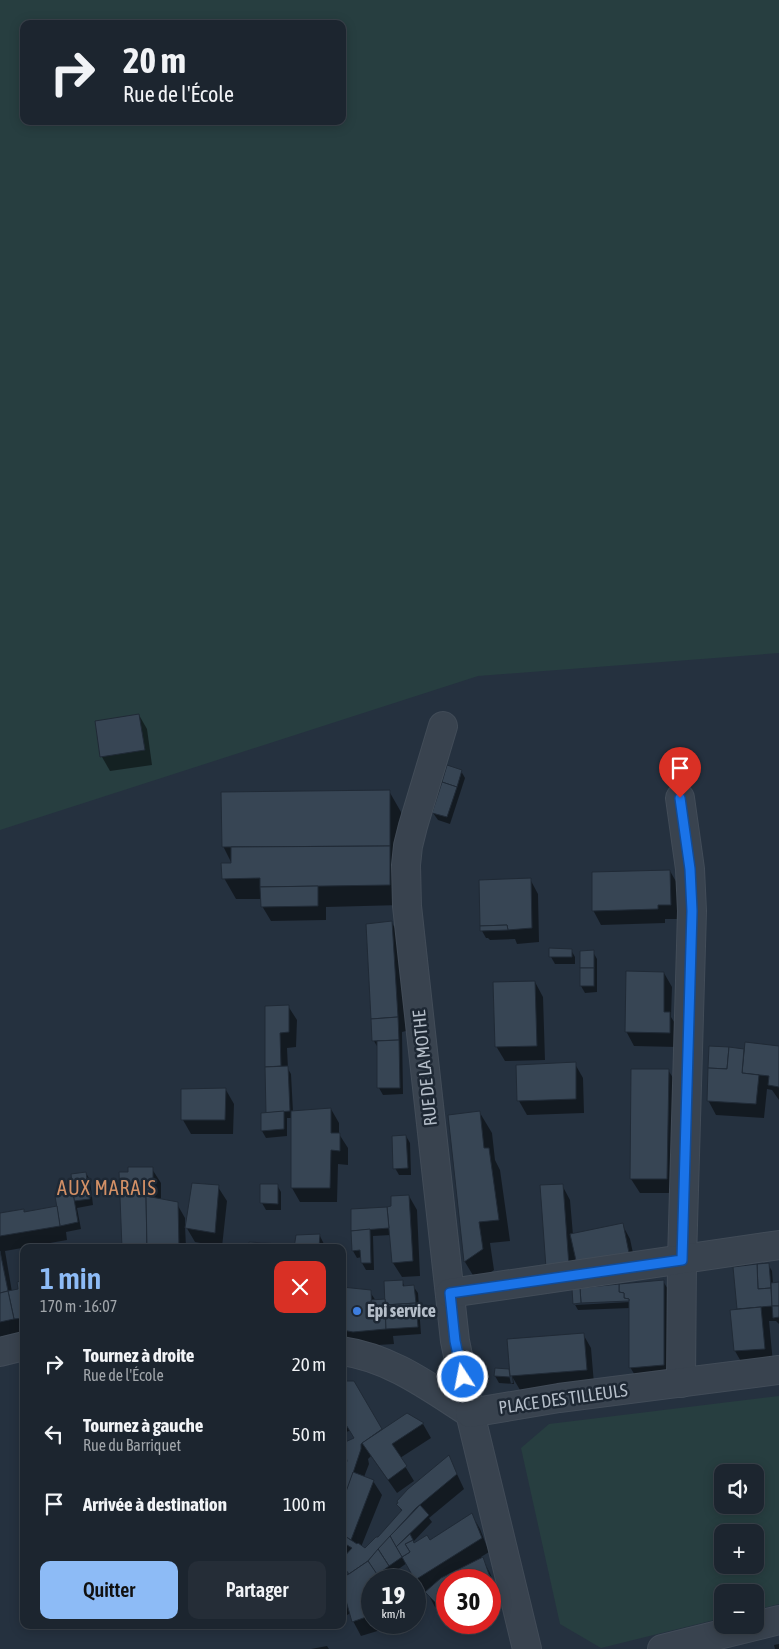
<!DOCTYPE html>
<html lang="fr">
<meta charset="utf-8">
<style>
body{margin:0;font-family:"Asap Condensed",sans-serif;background:#252d37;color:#f1f3f6;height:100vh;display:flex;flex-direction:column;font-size:19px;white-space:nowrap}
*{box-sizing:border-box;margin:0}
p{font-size:16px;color:#a0a5aa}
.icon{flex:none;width:28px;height:28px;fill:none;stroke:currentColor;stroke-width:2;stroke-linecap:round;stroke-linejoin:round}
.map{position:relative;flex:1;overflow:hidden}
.drawer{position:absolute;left:20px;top:1244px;width:326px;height:385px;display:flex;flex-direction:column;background:#1c252f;border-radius:10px;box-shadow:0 2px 12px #0003,0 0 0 1px #3a424b}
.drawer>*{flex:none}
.banner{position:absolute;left:20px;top:20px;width:326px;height:105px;border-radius:10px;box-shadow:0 2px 12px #0003,0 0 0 1px #3a424b;background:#1c252f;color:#f1f3f6;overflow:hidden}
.tools{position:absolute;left:714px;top:1464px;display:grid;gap:10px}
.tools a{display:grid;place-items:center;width:50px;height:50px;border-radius:10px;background:#1c252f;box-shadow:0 2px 12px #0003,0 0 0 1px #3a424b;font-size:25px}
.speed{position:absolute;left:361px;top:1569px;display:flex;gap:10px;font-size:25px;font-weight:700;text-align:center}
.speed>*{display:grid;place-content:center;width:65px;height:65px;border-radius:50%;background:#1c252f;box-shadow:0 2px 12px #0003,0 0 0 1px #3a424b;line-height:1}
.speed small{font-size:12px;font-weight:400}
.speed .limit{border:8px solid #d22;background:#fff;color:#111}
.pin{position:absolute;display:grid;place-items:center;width:42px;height:42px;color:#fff;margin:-51px -21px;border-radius:50% 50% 50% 0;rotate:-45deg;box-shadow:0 0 5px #0007}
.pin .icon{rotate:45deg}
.me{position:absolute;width:55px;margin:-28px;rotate:349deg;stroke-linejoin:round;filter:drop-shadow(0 0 4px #0008)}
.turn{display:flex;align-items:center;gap:18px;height:105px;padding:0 20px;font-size:22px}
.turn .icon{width:65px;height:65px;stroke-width:2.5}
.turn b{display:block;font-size:35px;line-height:42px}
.round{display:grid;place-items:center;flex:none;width:52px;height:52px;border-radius:10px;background:#252d37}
.head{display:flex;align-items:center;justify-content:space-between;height:85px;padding:0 20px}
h1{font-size:30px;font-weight:600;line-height:38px;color:#8dbbf6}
.action{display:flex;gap:10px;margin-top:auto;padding:10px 20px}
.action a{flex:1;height:58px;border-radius:10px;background:#8dbbf6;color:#111;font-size:20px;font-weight:600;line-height:58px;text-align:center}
.action a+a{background:#252d37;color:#f1f3f6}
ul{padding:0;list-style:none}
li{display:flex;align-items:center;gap:15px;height:70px;padding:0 20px}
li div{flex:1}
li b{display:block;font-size:19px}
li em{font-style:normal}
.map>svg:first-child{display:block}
</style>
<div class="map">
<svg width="779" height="1649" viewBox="0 0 779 1649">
<rect width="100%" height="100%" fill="#25313f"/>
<g fill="#273e40" fill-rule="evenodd">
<path d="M 0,0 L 779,0 L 779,653 L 478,676 L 0,830 ZM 24,24 L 342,24 L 342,121 L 24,121 Z"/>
<path d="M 779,1396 L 779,1604 L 755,1610 L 755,1592 L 722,1592 L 722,1618 L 601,1648 L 560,1624 L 521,1448 L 549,1424 ZM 722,1472 L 755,1472 L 755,1505 L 722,1505 ZM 722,1532 L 755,1532 L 755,1565 L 722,1565 Z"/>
</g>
<g fill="#0007" fill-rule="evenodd">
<polygon points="139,715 147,729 152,765 110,771 102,757 97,722"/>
<polygon points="461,771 465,778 450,824 438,820 433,813"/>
<polygon points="389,791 401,812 402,905 326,907 326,920 271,921 262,906 262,899 236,899 224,878 232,864 223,846"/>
<polygon points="670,871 678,885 678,919 665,919 665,923 601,925 593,910"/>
<polygon points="530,879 538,894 539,942 517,944 515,939 490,940 488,938 486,938 482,931"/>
<polygon points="392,923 400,937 406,1031 402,1032 403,1094 383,1095 379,1088 378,1048 374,1041"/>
<polygon points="571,950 575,957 575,964 555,964 551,957"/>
<polygon points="593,952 597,959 597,992 585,993 581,986"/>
<polygon points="664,973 672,987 671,1017 678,1028 677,1047 634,1046 626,1031"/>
<polygon points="535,982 543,997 545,1060 505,1061 496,1046"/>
<polygon points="288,1006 297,1020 296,1047 287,1048 288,1069 291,1074 293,1112 331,1109 339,1123 339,1134 348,1148 348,1165 338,1164 337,1202 300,1202 292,1188 292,1118 287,1118 287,1136 266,1138 262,1131 267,1114 266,1007"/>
<polygon points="779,1047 779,1100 772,1090 767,1089 764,1118 716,1115 708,1100 730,1049 745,1050"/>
<polygon points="575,1064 583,1078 584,1113 527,1115 519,1101"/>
<polygon points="633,1070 668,1070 677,1084 674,1193 640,1193 631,1179"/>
<polygon points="226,1090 234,1104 233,1134 191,1134 183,1120"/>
<polygon points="480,1113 492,1133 495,1160 500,1170 510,1241 490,1243 494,1270 477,1282 465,1262 449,1116"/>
<polygon points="406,1136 410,1143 411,1175 399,1175 395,1168"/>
<polygon points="152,1169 161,1183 161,1200 177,1204 185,1218 185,1225 218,1187 227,1201 222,1247 195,1242 185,1225 186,1248 123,1248 129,1173"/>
<polygon points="86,1173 90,1180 93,1205 77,1208 81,1229 66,1232 67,1240 5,1251 12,1292 19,1290 24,1281 24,1334 0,1338 0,1214 59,1213 57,1197 74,1194"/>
<polygon points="277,1185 281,1192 281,1210 266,1210 262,1203 262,1186"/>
<polygon points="562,1185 570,1200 573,1235 622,1224 630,1239 636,1267 575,1257 576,1280 556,1282"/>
<polygon points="409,1196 417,1210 420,1276 402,1277 393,1263 391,1235 373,1236 374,1270 366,1270 362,1263 362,1257 357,1258 353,1251 352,1210 393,1207"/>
<polygon points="320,1236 326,1248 250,1248 250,1243 295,1246"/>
<polygon points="768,1264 772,1271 773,1284 779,1283 779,1324 776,1321 769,1321 773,1363 743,1365 735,1351 731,1311 739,1310 734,1268"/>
<polygon points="402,1281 405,1287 413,1286 418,1293 421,1334 393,1336 394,1344 362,1346 342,1342 342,1288 370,1292 376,1301 386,1300"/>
<path d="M 663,1281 L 672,1296 L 672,1379 L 639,1382 L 630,1367 L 630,1308 L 578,1310 L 574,1303 L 573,1290 ZM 630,1299 L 630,1302 L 575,1305 L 575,1302 Z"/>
<path d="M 583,1334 L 591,1348 L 594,1384 L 520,1390 L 513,1378 L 514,1384 L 499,1383 L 495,1376 L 496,1369 L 509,1370 L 512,1375 ZM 509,1375 L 512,1375 L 513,1383 L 511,1384 Z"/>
<polygon points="342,1382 353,1383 382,1431 423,1424 431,1438 400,1458 414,1481 397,1493 371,1456 368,1459 369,1464 364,1477 373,1481 382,1495 361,1547 365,1550 379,1538 402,1512 398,1504 449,1457 464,1489 429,1518 432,1522 413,1542 414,1544 430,1542 472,1515 480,1529 489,1552 481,1557 490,1573 500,1598 490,1603 490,1580 448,1580 448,1619 435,1607 427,1592 424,1594 407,1563 383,1580 372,1580 372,1622 407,1622 361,1636 353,1621 351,1613 347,1615 342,1615 342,1578 350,1575 349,1554 342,1550 342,1507 345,1499 342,1494 342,1477 356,1438 351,1430 342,1434"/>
<polygon points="24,1424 24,1437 21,1425"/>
<polygon points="415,1604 422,1613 415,1620"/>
<polygon points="779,1644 779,1649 775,1649 774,1645"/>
<polygon points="327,1646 329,1649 311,1649"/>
</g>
<g fill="#374554" stroke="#202a36">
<polygon points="139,714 145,750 100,757 95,721"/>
<polygon points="447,765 462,770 457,787 442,782"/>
<polygon points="442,782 457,787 447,817 432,813"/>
<polygon points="390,790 390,846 222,847 221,792"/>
<polygon points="390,846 390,885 260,887 260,878 222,879 221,863 231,863 231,847"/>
<polygon points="670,870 671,905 658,905 658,909 592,911 592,872"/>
<polygon points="531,878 532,928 508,930 507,925 480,926 479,880"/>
<polygon points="318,886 318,906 261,907 260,887"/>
<polygon points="392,921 398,1017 371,1019 366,924"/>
<polygon points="507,925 508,930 480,931 480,926"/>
<polygon points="549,948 572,949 572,957 549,957"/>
<polygon points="594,950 594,968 580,968 580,951"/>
<rect x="580" y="968" width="14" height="18"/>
<polygon points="626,971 664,972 664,1012 670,1012 670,1033 625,1032"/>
<polygon points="535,981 537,1046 495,1047 493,982"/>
<polygon points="289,1005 289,1032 280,1033 281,1066 265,1067 265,1006"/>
<polygon points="398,1017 399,1040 372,1041 371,1019"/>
<polygon points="399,1040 400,1088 377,1088 377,1041"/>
<polygon points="745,1042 779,1046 779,1087 768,1085 769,1076 742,1073"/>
<polygon points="709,1046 729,1047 727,1069 708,1068"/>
<polygon points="729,1047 744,1049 742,1073 759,1075 756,1104 707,1101 708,1068 727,1069"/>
<polygon points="576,1062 576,1099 517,1101 516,1065"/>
<polygon points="288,1066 290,1111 266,1113 265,1067"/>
<polygon points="631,1069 669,1069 667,1179 630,1179"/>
<polygon points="226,1088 225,1120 181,1120 181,1089"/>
<polygon points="331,1108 331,1133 340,1133 340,1151 331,1150 330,1188 291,1188 291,1111"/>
<polygon points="284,1111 284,1129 261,1131 261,1113"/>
<polygon points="480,1111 484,1148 489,1148 499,1220 479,1222 483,1249 464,1262 448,1115"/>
<polygon points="406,1135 408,1168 393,1169 392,1136"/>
<polygon points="128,1167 153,1167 153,1198 146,1196 147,1248 122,1248 119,1172 128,1172"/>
<polygon points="86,1172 90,1199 74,1201 71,1174"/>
<polygon points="192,1183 219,1185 215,1233 185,1228"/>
<polygon points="260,1184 278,1184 278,1204 260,1203"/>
<polygon points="563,1184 569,1266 546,1268 540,1185"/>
<polygon points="73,1193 78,1222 60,1226 55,1196"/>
<polygon points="409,1195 413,1261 392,1263 387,1207 391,1206 391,1196"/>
<polygon points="146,1196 178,1202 179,1247 147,1248"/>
<polygon points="57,1206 60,1226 0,1236 0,1213 24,1209 24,1212"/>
<polygon points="387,1207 389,1228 351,1231 351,1209"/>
<polygon points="623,1223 629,1253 577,1265 570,1234"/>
<polygon points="370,1229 371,1263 361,1263 360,1250 352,1251 351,1231"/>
<polygon points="320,1234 319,1248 294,1248 296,1235"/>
<polygon points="249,1242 294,1245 294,1248 249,1248"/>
<polygon points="0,1251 8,1291 0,1293"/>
<polygon points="769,1263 771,1288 758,1289 757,1264"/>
<polygon points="757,1264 758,1289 771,1288 772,1306 737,1309 733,1267"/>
<polygon points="24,1280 24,1318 14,1319 8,1291 18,1289 17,1282"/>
<polygon points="403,1280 403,1286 414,1285 416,1303 385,1305 384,1281"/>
<polygon points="664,1280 664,1365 629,1368 629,1299 624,1298 624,1293 619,1292 619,1284"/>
<polygon points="779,1282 779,1306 772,1306 771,1283"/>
<polygon points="619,1284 619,1292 624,1293 624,1298 629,1299 629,1301 581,1303 580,1288"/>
<polygon points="342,1287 371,1290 372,1313 386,1312 386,1329 353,1332 342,1330"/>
<polygon points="580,1288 581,1303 573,1304 572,1289"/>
<polygon points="8,1291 14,1319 0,1322 0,1293"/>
<polygon points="385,1299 386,1312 372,1313 371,1300"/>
<polygon points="416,1303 418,1327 386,1329 385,1305"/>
<polygon points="772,1306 779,1306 779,1317 773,1318"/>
<polygon points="761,1307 765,1349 734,1351 730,1310"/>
<polygon points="584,1333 587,1370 510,1376 507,1339"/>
<polygon points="495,1368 509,1369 510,1377 494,1376"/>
<polygon points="342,1381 354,1381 382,1429 361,1444 361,1449 347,1491 342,1490 342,1473 347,1461 343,1443 354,1438 342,1418"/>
<polygon points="407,1413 424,1423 392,1444 407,1466 388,1480 362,1443"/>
<polygon points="449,1455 457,1474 416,1508 368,1561 349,1574 342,1565 342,1559 352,1548 342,1542 342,1534 357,1544 358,1543 365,1548 376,1537 378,1537 402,1510 396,1504 398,1503 397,1501 408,1489"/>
<polygon points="353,1472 374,1480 351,1540 342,1534 342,1503"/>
<polygon points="420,1505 429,1515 396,1547 390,1536"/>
<polygon points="472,1513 482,1538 415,1580 402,1557 410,1552 405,1544 413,1540 414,1543 427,1535 430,1540"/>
<polygon points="410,1534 413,1540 405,1544 410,1552 402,1557 396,1547"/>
<polygon points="390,1536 402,1557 389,1566 378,1549"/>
<polygon points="378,1549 389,1566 377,1575 368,1561"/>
<polygon points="483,1557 492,1583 490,1584 490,1580 448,1580 448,1610 445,1612 425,1592 441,1578"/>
<polygon points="368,1561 381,1580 372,1580 372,1615 352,1622 345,1597 342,1599 342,1577 349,1574"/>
</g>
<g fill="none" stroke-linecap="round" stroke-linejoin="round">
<defs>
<g id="minor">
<polyline points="443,726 413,826 408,846 406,865 407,906 455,1341 470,1413 527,1649"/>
<polyline points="680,798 690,869 692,911 682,1260 681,1383"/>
<polyline points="450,1293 779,1245"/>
<path d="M 342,1351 C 391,1358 429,1387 470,1413"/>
<polyline points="0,1352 24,1346"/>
<polyline points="470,1413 559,1398 779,1370"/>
<polyline points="662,1649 779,1620"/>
</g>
</defs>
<use href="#minor" stroke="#424c58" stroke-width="30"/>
<use href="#minor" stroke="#39434f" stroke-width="28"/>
</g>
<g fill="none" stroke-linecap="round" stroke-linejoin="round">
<defs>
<polyline id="route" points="463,1377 455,1341 450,1293 682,1260 692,911 690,869 680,798"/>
</defs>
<use href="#route" stroke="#114b97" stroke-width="12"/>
<use href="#route" stroke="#1a73e8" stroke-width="9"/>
</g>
<circle fill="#3f7fe0" stroke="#1e2834" stroke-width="2" cx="357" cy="1311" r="5"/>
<g text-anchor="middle" stroke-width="5" stroke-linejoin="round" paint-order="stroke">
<g font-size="18" fill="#b5bec9" stroke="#1e2834">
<text transform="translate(425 1068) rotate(-96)" y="6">RUE DE LA MOTHE</text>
<text transform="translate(563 1399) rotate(-8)" y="6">PLACE DES TILLEULS</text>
</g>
<g font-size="18" font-weight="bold" fill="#b5bec9" stroke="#1e2834" text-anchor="start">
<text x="367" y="1317">Epi service</text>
</g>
<g font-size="20" letter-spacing="1" fill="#d39066" stroke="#1e2834">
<text x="107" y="1195">AUX MARAIS</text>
</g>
</g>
</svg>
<div class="tools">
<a><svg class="icon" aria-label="sound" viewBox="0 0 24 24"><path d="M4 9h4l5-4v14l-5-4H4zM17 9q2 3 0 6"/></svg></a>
<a>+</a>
<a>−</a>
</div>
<div class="speed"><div>19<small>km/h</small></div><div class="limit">30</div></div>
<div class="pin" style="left:680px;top:798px;background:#d93025"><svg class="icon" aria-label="arrive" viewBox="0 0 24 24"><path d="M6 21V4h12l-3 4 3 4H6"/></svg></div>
<svg class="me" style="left:463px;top:1377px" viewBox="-20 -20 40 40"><circle r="17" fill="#1a73e8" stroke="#fff" stroke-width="3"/><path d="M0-11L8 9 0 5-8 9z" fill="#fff"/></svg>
<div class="banner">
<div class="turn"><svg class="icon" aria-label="right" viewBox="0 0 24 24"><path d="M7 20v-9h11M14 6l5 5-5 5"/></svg><div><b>20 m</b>Rue de l'École</div></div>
</div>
<section class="drawer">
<div class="head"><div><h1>1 min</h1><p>170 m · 16:07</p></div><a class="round" style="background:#d93025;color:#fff"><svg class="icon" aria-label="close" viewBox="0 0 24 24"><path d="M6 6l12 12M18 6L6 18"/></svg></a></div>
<ul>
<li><svg class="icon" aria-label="right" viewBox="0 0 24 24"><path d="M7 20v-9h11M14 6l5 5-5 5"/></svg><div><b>Tournez à droite</b><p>Rue de l'École</p></div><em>20 m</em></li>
<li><svg class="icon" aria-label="left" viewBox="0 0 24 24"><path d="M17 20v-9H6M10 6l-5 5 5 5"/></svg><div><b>Tournez à gauche</b><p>Rue du Barriquet</p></div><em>50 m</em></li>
<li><svg class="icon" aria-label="arrive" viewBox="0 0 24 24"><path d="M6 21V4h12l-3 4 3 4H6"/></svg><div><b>Arrivée à destination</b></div><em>100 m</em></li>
</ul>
<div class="action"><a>Quitter</a><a>Partager</a></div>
</section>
</div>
